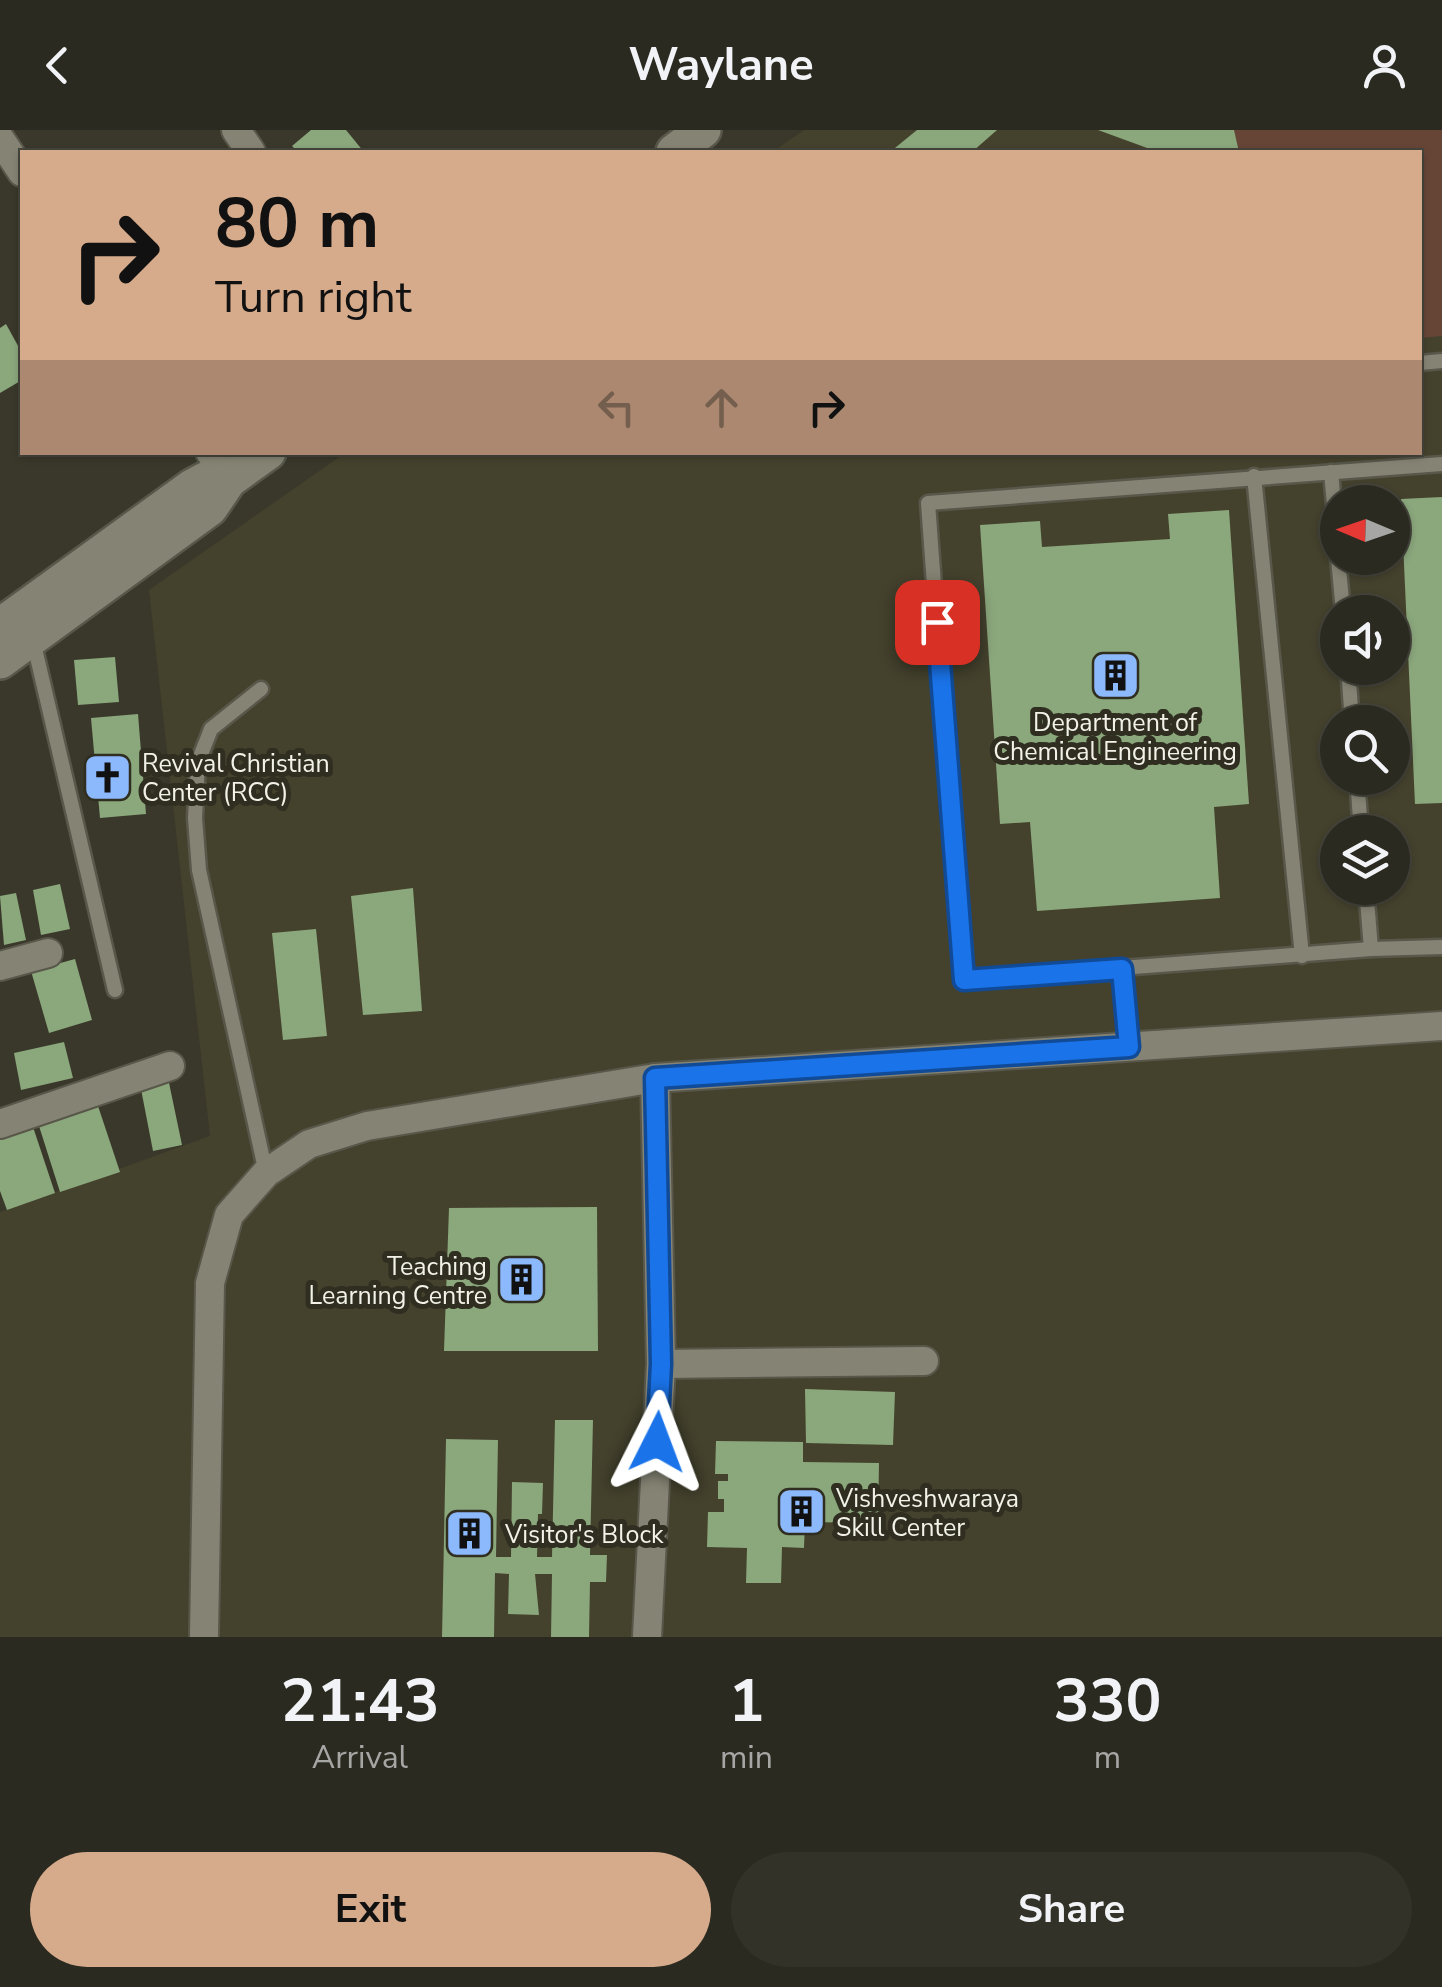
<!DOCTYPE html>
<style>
body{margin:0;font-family:"Nunito Sans",sans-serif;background:#333229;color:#f1f3f6;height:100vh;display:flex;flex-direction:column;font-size:38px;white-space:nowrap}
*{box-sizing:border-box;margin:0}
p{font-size:32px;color:#a6a7a5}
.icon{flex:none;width:55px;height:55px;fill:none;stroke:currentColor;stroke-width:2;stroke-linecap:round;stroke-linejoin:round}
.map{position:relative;height:1507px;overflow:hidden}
.sheet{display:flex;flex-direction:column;background:#2b2a20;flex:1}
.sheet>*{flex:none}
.top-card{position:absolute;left:20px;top:20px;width:1402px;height:305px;border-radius:0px;box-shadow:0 2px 8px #0004,0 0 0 2px #47463e;background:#d6ab8b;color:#111;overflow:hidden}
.needle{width:65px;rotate:272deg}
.controls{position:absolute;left:1320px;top:355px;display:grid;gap:20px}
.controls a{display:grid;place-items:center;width:90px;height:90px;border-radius:50%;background:#2b2a20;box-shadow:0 2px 8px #0004,0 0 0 2px #47463e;font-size:50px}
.pin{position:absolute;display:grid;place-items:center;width:85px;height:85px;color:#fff;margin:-42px;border-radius:20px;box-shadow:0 5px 15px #0006}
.me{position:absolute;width:110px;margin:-55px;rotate:3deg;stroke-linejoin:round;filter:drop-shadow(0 0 8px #0008)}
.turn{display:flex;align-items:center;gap:35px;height:210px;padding:0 30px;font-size:45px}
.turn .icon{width:130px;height:130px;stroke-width:2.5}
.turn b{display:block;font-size:70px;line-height:85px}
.lanes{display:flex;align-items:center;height:95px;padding:0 30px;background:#0003;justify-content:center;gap:50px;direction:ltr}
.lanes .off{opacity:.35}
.eta{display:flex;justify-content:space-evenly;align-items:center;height:170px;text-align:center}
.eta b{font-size:60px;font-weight:700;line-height:70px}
.cta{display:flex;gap:20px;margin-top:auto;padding:20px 30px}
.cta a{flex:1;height:115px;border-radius:60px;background:#d6ab8b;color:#111;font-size:40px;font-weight:700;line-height:115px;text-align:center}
.cta a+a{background:#333229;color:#f1f3f6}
header{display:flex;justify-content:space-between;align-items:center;height:130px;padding:0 30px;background:#2b2a20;font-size:45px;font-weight:700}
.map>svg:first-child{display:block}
</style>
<header><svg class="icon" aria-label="back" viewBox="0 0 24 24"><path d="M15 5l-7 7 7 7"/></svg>Waylane<svg class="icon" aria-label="person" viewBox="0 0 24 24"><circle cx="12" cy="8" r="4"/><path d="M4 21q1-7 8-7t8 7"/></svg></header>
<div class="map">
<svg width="1442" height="1507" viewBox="0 0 1442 1507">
<rect width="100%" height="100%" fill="#39382a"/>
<path fill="#44422d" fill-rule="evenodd" d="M 804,0 L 1442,0 L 1442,1507 L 0,1507 L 0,1082 L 210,1006 L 149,460 L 345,323 L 1420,322 L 1420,22 L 772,22 ZM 1338,372 L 1392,372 L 1392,428 L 1338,428 ZM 1338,482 L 1392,482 L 1392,538 L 1338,538 ZM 1338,592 L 1392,592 L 1392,648 L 1338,648 ZM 1338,702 L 1392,702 L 1392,758 L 1338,758 Z"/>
<polygon fill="#664537" points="1234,0 1442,0 1442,206 1420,208 1420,22 1239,22"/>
<g fill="#8ba77c">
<polygon points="311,0 346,0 364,22 298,22 292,16"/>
<polygon points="917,0 997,0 972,22 890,22"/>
<polygon points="1098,0 1234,0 1239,22 1158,22"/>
<polygon points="6,194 22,223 22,250 0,263 0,198"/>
<polygon points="1442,367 1442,673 1415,674 1401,369"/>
<polygon points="1229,380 1249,674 1214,677 1220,768 1037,781 1030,692 1000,694 980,395 1040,391 1042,417 1170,409 1168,384"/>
<polygon points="115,527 119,572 78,575 74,530"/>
<polygon points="138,584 146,684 100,688 91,588"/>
<polygon points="60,754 70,799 41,805 33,760"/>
<polygon points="413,758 422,881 363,885 351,766"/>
<polygon points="16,763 26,810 4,815 0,766"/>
<polygon points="316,799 327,906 283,910 272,803"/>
<polygon points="75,829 92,890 49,903 31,841"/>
<polygon points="64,912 73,948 21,960 14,923"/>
<polygon points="168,948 182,1015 153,1021 140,954"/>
<polygon points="98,976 120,1042 60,1062 39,996"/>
<polygon points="33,997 55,1063 7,1080 0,1061 0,1009"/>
<polygon points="597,1077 598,1221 444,1221 449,1078"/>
<polygon points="805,1259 895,1262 893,1315 806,1313"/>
<polygon points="555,1290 593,1290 590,1425 607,1425 606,1452 590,1452 589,1507 551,1507 552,1444 535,1444 539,1485 508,1484 509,1444 495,1443 494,1507 442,1507 446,1309 498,1310 496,1427 511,1427 512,1352 543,1353 542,1384 538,1384 537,1427 552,1427"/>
<polygon points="716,1311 803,1312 803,1332 879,1333 878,1393 805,1392 804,1418 782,1417 781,1453 746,1453 747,1418 707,1417 708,1382 724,1382 724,1369 718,1369 718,1351 728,1351 728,1344 715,1344"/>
</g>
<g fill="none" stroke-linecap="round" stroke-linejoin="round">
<defs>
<g id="service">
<polyline points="1420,233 1442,231"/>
<polyline points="1442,334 928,373 963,850 1371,819 1442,817"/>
<polyline points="1331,342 1338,418"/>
<polyline points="1254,346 1302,826"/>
<polyline points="1338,428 1343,482"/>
<polyline points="33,510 115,860"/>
<polyline points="1348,538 1352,592"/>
<polyline points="261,559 211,599 198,632 195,688 199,740 266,1043"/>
<polyline points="1357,648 1361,702"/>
<polyline points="1366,758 1371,819"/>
<polyline points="1122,839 1129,917"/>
</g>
<g id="minor">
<polyline points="236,0 251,22"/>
<polyline points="0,9 22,42"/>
<polyline points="210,322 229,350"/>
<polyline points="0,836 48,823"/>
<polyline points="0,994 170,936"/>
<polyline points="661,1234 924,1231"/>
<polyline points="204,1507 210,1153 229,1085 266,1043 309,1014 367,996 655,948 1442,896"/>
<polyline points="647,1507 661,1234 655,948"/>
</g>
<g id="tertiary">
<polyline points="674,22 703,0"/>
<polyline points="0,496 192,357 207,349 229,350"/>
<polyline points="0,531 210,378 229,350 268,322"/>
</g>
</defs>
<use href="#service" stroke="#58574a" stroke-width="19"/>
<use href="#minor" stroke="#58574a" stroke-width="32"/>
<use href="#tertiary" stroke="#58574a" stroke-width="40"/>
<use href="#service" stroke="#858474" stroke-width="14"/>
<use href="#minor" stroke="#858474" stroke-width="28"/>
<use href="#tertiary" stroke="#858474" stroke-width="35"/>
</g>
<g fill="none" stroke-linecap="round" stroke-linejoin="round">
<defs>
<polyline id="route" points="657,1312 661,1234 655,948 1129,917 1122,839 964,850 937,492"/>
</defs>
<use href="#route" stroke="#114b97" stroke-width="25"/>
<use href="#route" stroke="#1a73e8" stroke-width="18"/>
</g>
<defs>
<symbol id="building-square" viewBox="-11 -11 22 22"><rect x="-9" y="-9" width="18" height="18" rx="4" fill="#8cb9fc" stroke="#2f2e20"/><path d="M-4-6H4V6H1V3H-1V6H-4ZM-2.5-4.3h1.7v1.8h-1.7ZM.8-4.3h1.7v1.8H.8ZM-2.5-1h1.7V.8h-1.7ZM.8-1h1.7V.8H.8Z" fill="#111"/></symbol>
<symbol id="church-square" viewBox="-11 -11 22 22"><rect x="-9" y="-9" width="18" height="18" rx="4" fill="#8cb9fc" stroke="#2f2e20"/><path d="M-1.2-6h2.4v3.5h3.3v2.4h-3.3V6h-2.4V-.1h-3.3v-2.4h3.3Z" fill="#111"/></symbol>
</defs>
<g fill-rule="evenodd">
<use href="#building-square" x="1088" y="518" width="55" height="55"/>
<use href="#church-square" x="80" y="620" width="55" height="55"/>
<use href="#building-square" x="494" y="1122" width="55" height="55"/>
<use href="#building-square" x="774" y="1354" width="55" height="55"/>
<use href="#building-square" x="442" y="1376" width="55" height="55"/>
</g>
<g text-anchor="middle" stroke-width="10" stroke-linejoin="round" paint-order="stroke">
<g font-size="25" fill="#f3f2e9" stroke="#2f2e20" text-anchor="start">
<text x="1115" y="601" text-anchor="middle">Department of<tspan x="1115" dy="29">Chemical Engineering</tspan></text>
<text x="142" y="642">Revival Christian<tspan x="142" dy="29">Center (RCC)</tspan></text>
<text x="487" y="1145" text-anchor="end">Teaching<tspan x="487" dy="29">Learning Centre</tspan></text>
<text x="836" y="1377">Vishveshwaraya<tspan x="836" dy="29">Skill Center</tspan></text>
<text x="505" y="1413">Visitor's Block</text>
</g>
</g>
</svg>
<div class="controls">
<a><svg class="needle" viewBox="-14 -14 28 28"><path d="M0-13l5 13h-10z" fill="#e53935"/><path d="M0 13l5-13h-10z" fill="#a6a7a5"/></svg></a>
<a><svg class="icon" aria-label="sound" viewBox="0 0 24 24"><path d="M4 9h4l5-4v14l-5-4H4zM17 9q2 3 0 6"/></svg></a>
<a><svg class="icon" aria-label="search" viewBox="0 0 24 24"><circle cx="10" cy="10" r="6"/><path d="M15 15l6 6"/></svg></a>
<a><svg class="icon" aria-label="layers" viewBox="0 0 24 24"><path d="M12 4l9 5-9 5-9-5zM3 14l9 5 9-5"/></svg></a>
</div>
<div class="pin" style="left:937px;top:492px;background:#d93025"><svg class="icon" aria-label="arrive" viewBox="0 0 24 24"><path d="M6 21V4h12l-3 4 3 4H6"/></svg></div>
<svg class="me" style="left:657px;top:1312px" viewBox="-20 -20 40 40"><path d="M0-17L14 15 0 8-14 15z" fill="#1a73e8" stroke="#fff" stroke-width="4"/></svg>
<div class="top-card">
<div class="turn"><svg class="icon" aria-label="right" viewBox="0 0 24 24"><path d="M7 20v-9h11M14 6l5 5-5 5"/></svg><div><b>80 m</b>Turn right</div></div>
<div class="lanes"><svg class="icon off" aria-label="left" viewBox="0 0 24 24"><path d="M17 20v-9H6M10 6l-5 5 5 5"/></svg><svg class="icon off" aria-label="ahead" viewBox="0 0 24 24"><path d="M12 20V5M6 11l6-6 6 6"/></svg><svg class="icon" aria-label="right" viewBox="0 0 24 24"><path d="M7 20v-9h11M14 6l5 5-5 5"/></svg></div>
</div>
</div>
<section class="sheet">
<div class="eta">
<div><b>21:43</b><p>Arrival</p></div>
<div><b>1</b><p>min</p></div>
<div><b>330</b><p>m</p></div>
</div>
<div class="cta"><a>Exit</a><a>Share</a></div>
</section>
